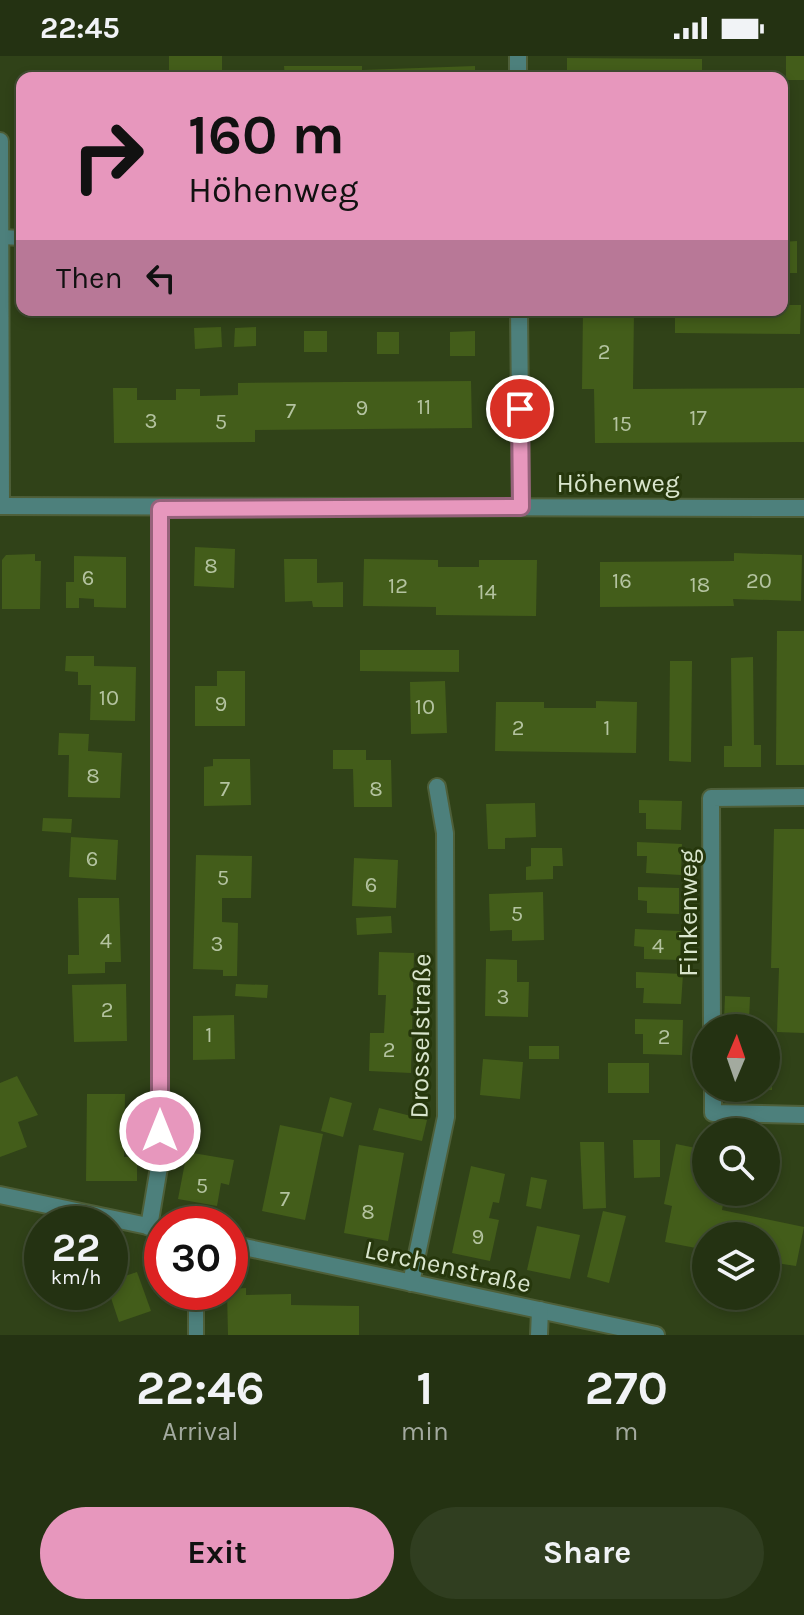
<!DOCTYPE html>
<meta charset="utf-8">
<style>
body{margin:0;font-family:Karla,sans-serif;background:#303e20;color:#f1f3f6;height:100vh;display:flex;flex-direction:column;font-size:30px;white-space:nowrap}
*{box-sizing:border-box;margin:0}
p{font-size:26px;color:#a3aa9f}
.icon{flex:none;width:44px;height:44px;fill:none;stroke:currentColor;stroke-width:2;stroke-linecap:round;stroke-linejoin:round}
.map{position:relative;height:1279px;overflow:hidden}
.drawer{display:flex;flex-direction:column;background:#243212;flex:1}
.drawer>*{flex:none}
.banner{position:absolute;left:16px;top:16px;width:772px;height:244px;border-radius:16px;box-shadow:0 4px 12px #0003,0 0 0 2px #414d32;background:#e797bd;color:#111;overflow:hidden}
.needle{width:52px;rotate:2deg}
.buttons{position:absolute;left:692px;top:958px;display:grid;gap:16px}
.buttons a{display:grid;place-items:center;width:88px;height:88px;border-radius:50%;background:#243212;box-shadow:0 4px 12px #0003,0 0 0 2px #414d32;font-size:40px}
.speed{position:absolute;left:24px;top:1150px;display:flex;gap:16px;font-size:40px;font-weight:700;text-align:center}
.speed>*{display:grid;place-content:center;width:104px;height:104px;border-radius:50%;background:#243212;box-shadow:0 4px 12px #0003,0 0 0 2px #414d32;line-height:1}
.speed small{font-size:20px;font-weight:400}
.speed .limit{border:12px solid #d22;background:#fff;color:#111}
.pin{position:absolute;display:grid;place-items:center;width:68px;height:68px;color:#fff;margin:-34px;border:4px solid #fff;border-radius:50%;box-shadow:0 2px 8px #0007}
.me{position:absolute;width:88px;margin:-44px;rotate:0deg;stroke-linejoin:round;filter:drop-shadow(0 0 6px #0008)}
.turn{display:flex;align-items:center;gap:28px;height:168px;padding:0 40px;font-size:36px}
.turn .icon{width:104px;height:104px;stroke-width:2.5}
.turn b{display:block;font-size:56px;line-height:68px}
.then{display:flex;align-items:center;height:76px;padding:0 40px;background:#0003;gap:16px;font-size:30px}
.eta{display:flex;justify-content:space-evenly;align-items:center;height:136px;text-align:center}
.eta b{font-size:48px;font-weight:700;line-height:56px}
.primary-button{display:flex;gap:16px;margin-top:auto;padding:16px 40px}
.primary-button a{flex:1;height:92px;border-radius:48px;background:#e797bd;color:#111;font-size:32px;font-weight:700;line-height:92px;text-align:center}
.primary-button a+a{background:#303e20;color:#f1f3f6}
.status{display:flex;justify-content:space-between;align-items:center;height:56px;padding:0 40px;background:#243212;direction:ltr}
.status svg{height:22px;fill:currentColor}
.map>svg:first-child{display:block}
</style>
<div class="status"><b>22:45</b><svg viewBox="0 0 49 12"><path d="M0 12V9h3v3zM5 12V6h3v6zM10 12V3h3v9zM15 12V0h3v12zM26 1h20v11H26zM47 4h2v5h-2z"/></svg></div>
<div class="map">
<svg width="804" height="1279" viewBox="0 0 804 1279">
<rect width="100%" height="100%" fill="#304218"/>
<g fill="#435d1a">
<rect x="169" y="0" width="53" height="22"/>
<rect x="786" y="0" width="18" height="24"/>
<polygon points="567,2 702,3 702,22 567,22"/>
<polygon points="284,10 362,10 362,14 475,10 475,22 285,22"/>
<polygon points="797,185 797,217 782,217 782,186"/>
<polygon points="782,249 801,249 800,278 675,277 675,254 782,254"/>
<polygon points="583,254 634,254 633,333 804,332 804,386 595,387 594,333 582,333"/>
<polygon points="221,271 222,291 195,293 194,272"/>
<polygon points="256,271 256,290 234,291 235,272"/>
<rect x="304" y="275" width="23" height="21"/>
<polygon points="475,275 475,300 450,300 450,276"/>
<rect x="377" y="276" width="22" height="22"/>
<polygon points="471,325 472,372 255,374 255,386 114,387 113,332 137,332 137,344 176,344 176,333 200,333 200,340 238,339 238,327"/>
<polygon points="195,491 235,493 234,532 194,530"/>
<polygon points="734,497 802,499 801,545 733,543 734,550 600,551 600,506 734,505"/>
<polygon points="35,498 35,505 41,505 40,553 2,553 2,504 6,499"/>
<polygon points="74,500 126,501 126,552 94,551 94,543 79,542 79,552 66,552 66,526 74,526"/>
<polygon points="284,503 317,503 317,527 343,526 343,551 313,551 312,545 285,546"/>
<polygon points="364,503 438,504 438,511 479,511 479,504 537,504 536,560 436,559 436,551 363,550"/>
<polygon points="777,575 804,575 804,709 776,709"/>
<polygon points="360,594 459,594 459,616 360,615"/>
<polygon points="66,600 94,600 94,610 136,611 135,665 90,664 91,629 78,629 78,616 65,615"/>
<polygon points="753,601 754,689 761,689 761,711 724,711 724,690 732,690 731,602"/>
<polygon points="670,605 692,605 691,706 669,705"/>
<polygon points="217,615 245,615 245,670 195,670 195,630 217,630"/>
<polygon points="445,625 447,677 411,678 410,626"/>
<polygon points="596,645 637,646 636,697 495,695 496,646 544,646 544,652 596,652"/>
<polygon points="59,677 89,678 88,695 122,697 120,742 68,741 69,699 58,699"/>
<polygon points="333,694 366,694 366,704 391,704 392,751 354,751 353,713 333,713"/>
<polygon points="213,703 250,703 251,749 204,750 204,711 213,710"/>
<polygon points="639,744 682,745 681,774 646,773 646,757 639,757"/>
<polygon points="535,747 536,781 505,782 505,793 488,793 486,748"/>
<polygon points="43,762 72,763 71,777 42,775"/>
<polygon points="774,773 804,773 804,977 777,976 779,912 771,912"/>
<polygon points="71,781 118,784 116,824 69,821"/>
<polygon points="637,786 682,788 681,819 646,817 647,800 637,800"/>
<polygon points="531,792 562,792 563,810 553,810 553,823 526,824 526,811 531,810"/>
<polygon points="196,799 252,800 251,842 222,842 222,866 238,867 237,920 223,920 223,914 193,913"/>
<polygon points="354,802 398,804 396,852 352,850"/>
<polygon points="638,831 679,832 679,858 647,857 647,845 638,844"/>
<polygon points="543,836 544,884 512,885 512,874 490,875 489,838"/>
<polygon points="78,842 119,842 121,906 105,906 105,917 68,918 68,899 79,899"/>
<polygon points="391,860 392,877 357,879 356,862"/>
<polygon points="635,873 681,875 680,904 644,903 644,891 634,890"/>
<polygon points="379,896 414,897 411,1017 369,1015 370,977 384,977 386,939 378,939"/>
<polygon points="486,903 517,904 517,926 529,926 528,961 485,960"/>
<polygon points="636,916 683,918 681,948 643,947 644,932 636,932"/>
<polygon points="126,928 127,985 74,986 72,929"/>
<polygon points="236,928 268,929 267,942 235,940"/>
<polygon points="725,940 750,941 749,965 724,964"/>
<polygon points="234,959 235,1003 193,1004 193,960"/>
<polygon points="635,963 683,964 682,999 643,998 643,978 635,978"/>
<polygon points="766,984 773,984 772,1034 766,1034"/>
<rect x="529" y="990" width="30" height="13"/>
<polygon points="483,1003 523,1006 520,1043 480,1039"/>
<rect x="608" y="1007" width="41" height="30"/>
<polygon points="17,1020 38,1059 18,1066 27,1091 0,1101 0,1027"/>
<polygon points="87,1038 125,1038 124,1101 137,1101 137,1125 86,1125"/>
<polygon points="330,1041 352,1047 343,1081 321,1075"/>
<polygon points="379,1052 427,1064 422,1085 373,1074"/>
<polygon points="280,1069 323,1078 305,1164 262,1155"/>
<polygon points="633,1084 660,1084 660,1121 634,1122"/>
<polygon points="580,1086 604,1086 606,1152 583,1153"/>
<polygon points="676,1088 706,1094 706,1136 716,1136 715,1140 724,1142 722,1154 804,1171 796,1210 776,1207 774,1216 766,1214 766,1180 706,1180 706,1194 665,1186 672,1150 664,1148"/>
<polygon points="359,1089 404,1097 388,1185 344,1177"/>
<polygon points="187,1096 234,1104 229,1129 221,1127 217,1150 178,1143"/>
<polygon points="471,1110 505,1118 499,1147 493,1146 489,1162 499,1164 490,1205 452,1197"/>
<polygon points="531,1121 547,1124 541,1153 526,1150"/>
<polygon points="603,1155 626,1160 609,1227 587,1221"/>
<polygon points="537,1170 580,1179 570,1223 527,1214"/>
<polygon points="137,1216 151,1255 119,1266 109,1236 110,1225"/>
<polygon points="246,1232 246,1239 291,1238 291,1249 359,1250 359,1279 228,1279 227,1236 230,1233"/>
</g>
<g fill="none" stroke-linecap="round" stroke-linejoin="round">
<defs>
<g id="service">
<polyline points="1,181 22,182"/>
<polyline points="196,1279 196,1236"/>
</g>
<g id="minor">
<polyline points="518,0 518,22"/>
<polyline points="0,85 1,450"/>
<polyline points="519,254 521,451"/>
<polyline points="0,450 804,452"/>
<polyline points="712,972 711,742 804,741"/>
<polyline points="713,1032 713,1057 804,1059"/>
<polyline points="0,1139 162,1173"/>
<polyline points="149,1171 160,1105 160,453"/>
<polyline points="230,1188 656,1279"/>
<polyline points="411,1227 446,1061 445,777 437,731"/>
<polyline points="539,1279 540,1254"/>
</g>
</defs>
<use href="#service" stroke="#4e5f39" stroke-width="18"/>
<use href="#minor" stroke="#4e5f39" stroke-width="20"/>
<use href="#service" stroke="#4d807c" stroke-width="14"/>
<use href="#minor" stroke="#4d807c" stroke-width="16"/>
</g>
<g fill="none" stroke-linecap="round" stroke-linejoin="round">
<defs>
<polyline id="route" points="160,1075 160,453 521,451 520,353"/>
</defs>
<use href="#route" stroke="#96627b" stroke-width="20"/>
<use href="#route" stroke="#e797bd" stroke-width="14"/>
</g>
<g text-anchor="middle" stroke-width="6" stroke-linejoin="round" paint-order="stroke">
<g font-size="22" fill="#b4c3a0">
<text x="604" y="303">2</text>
<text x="424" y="358">11</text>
<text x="362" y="359">9</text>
<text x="291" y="362">7</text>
<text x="698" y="369">17</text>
<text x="151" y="372">3</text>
<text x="221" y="373">5</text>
<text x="622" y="375">15</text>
<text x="211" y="517">8</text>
<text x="88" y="529">6</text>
<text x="622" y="532">16</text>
<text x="759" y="532">20</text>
<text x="700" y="536">18</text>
<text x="398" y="537">12</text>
<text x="487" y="543">14</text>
<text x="109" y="649">10</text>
<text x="221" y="655">9</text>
<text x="425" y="658">10</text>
<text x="518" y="679">2</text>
<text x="607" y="679">1</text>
<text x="93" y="727">8</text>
<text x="225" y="740">7</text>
<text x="376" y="740">8</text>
<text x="92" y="810">6</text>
<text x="223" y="829">5</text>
<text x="371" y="836">6</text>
<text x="517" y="865">5</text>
<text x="106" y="892">4</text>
<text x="217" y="895">3</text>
<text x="658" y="897">4</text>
<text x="503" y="948">3</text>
<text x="107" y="961">2</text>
<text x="209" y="986">1</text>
<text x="664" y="988">2</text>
<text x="389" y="1001">2</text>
<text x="202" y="1137">5</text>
<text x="285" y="1150">7</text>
<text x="368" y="1163">8</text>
<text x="478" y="1188">9</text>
</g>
<g font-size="26" fill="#d9e5cd" stroke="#26370c">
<text x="618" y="436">Höhenweg</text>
<text transform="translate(688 857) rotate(-90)" y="9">Finkenweg</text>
<text transform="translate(420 980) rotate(-89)" y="9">Drosselstraße</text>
<text transform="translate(448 1210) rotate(12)" y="9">Lerchenstraße</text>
</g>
</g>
</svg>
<div class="buttons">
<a><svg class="needle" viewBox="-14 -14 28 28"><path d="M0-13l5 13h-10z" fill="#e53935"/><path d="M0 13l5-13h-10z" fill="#a3aa9f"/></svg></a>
<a><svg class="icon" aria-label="search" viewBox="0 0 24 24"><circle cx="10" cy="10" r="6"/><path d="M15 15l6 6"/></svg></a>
<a><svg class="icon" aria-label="layers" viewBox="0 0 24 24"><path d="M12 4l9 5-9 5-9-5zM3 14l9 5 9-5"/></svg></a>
</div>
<div class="speed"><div>22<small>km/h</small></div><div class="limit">30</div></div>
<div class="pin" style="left:520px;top:353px;background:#d93025"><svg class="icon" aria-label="arrive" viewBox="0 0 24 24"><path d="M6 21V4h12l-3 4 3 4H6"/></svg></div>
<svg class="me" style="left:160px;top:1075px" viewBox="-20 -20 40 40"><circle r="17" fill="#e797bd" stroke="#fff" stroke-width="3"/><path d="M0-11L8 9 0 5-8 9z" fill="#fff"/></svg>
<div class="banner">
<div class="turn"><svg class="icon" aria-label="right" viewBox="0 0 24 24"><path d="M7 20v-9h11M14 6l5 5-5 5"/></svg><div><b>160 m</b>Höhenweg</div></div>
<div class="then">Then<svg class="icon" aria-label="left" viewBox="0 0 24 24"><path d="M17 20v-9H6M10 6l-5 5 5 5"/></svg></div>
</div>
</div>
<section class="drawer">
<div class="eta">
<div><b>22:46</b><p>Arrival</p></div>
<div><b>1</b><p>min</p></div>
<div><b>270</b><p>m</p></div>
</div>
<div class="primary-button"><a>Exit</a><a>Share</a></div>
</section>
